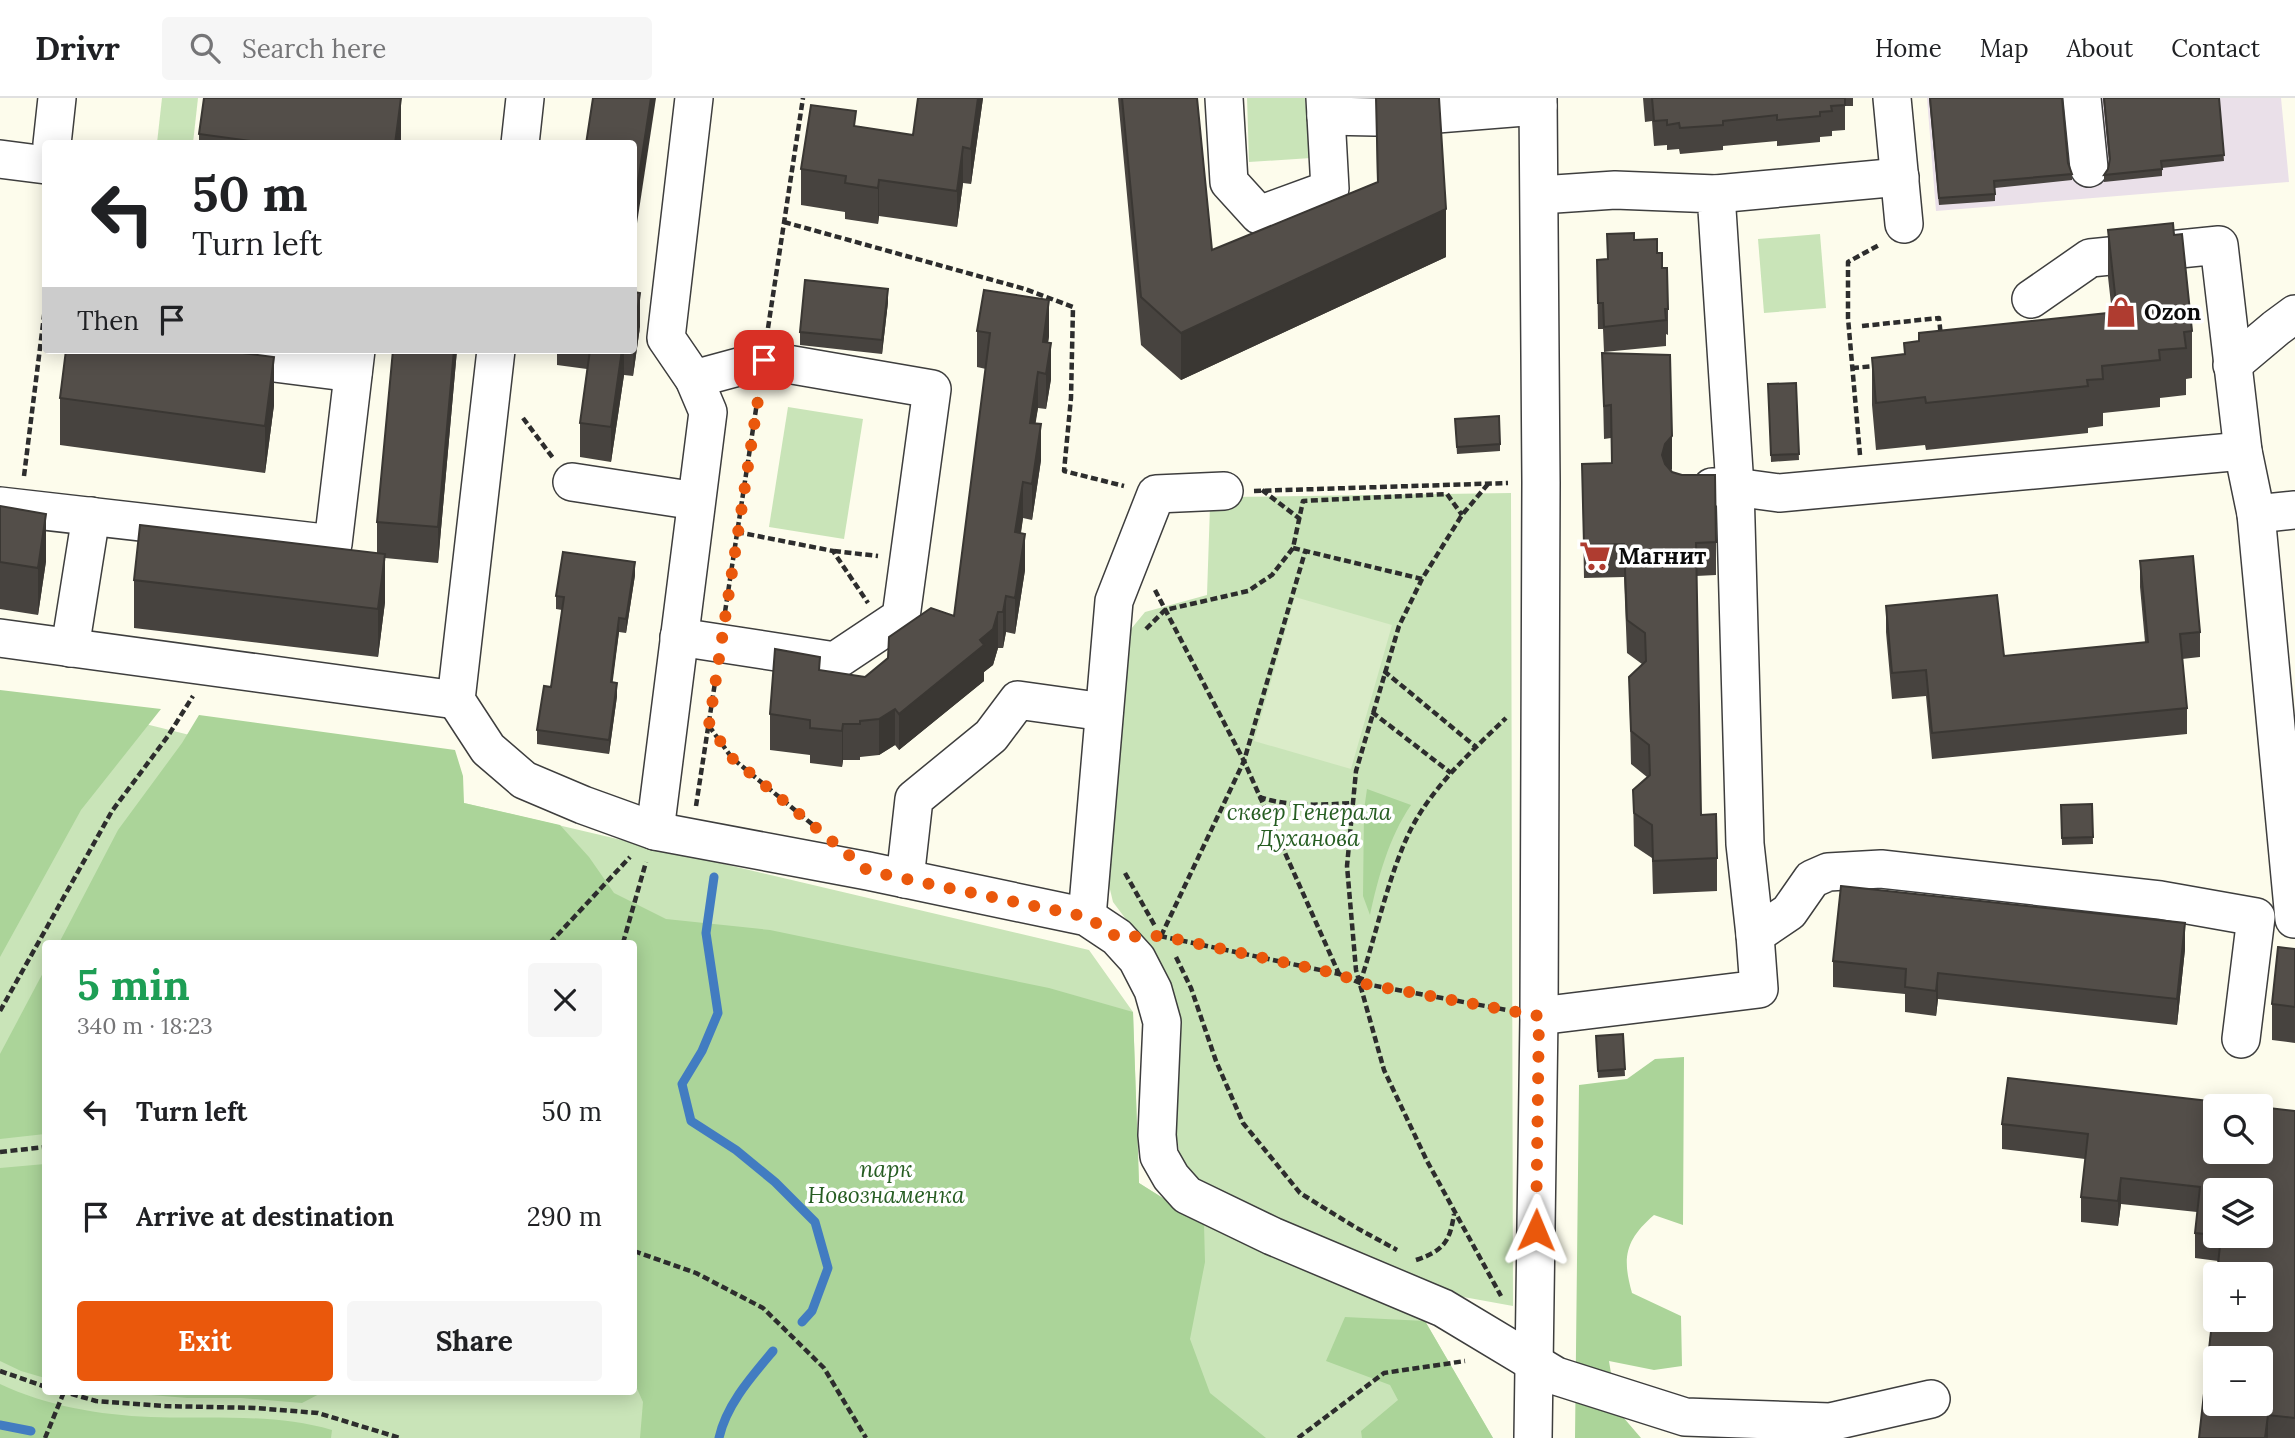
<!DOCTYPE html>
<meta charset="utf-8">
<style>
body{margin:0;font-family:Lora,serif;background:#f6f6f6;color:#202124;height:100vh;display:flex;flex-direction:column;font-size:26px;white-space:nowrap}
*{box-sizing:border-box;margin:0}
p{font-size:23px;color:#757577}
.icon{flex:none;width:38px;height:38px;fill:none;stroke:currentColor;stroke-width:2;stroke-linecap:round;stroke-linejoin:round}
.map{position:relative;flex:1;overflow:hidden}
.side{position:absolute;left:42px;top:842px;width:595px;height:455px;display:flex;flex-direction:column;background:#fff;border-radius:7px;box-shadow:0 4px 18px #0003}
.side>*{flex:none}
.banner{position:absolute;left:42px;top:42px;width:595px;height:214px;border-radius:7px;box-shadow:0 4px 18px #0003;background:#fff;color:#202124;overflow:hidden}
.fabs{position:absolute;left:2203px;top:996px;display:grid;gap:14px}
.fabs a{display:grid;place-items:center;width:70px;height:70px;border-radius:7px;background:#fff;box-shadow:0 4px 18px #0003;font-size:35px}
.pin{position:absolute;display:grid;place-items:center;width:60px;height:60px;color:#fff;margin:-30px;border-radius:14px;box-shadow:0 4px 10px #0006}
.me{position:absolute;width:77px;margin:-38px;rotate:1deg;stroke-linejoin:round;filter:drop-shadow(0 0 5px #0008)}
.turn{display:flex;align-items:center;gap:24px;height:147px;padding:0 35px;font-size:32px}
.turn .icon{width:91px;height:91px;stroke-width:2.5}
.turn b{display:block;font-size:49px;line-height:60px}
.then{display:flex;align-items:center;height:66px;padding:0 35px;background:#0003;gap:14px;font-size:26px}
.round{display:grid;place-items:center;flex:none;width:74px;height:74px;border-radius:7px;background:#f6f6f6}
.overview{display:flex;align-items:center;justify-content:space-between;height:119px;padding:0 35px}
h1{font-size:42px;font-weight:800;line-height:52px;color:#1e9e55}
.button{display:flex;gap:14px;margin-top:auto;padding:14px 35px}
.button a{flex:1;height:80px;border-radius:7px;background:#ea580c;color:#fff;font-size:28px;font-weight:800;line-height:80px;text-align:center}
.button a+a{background:#f6f6f6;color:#202124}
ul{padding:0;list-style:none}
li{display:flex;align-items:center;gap:21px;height:105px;padding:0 35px}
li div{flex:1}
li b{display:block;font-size:26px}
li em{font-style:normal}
header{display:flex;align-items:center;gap:42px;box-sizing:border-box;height:98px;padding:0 35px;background:#fff;border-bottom:2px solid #e0e0e0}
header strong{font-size:33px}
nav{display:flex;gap:38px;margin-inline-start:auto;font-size:24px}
.search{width:490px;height:63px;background:#f6f6f6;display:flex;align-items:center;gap:18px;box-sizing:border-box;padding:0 24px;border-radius:7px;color:#757577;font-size:26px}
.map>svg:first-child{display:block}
</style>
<header>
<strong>Drivr</strong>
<div class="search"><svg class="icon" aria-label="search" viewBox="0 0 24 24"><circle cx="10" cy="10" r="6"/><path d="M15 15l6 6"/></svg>Search here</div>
<nav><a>Home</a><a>Map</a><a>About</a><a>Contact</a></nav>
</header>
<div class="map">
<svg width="2295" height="1340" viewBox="0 0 2295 1340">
<rect width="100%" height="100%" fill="#fdfcec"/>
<polygon fill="#eae0e9" points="1927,0 2281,0 2289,84 1936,113"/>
<g fill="#c9e4b8" fill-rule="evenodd">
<polygon points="162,0 198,0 193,45 157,45"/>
<polygon points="1247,0 1305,0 1311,60 1249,64"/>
<polygon points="1820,136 1826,210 1764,215 1758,141"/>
<polygon points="788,309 863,321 844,441 769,429"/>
<polygon points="1511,395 1513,1208 1447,1196 1281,1127 1202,1085 1181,1063 1173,1018 1179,926 1164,872 1113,804 1103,762 1122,542 1145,514 1207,497 1210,408 1229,399"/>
<path d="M 0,597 L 77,609 L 464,705 L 1089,852 L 1133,914 L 1139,1085 L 1204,1126 L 1425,1223 L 1493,1340 L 0,1340 ZM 46,845 L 634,845 L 634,1293 L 46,1293 Z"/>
</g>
<g fill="#abd499">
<polygon points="0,592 161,611 81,712 0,859"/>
<polygon points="199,617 455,652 463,678 464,705 560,727 589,759 614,795 666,821 770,832 1049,890 1133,914 1139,1085 1204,1126 1205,1164 1190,1241 1210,1295 1266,1340 640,1340 643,1304 634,1284 634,845 59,845 118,732 182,645"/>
<path d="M 1367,691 L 1411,707 C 1389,739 1378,780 1370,817 L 1363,798 L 1364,712 Z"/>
<polygon points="45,871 45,1036 0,1041 0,956"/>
<path d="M 1684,959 L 1683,1127 L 1654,1117 C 1625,1142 1622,1160 1632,1195 L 1681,1218 L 1682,1268 L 1654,1272 L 1609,1263 L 1617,1312 L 1641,1340 L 1575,1340 L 1579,987 L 1627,981 L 1655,961 Z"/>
<polygon points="45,1066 46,1066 45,1280 21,1273 0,1263 0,1070"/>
<polygon points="1345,1219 1425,1223 1493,1340 1362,1340 1361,1333 1398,1302 1390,1287 1326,1263"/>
<path d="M 0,1286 C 47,1308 99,1317 151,1319 C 210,1321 274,1315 332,1332 L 331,1340 L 0,1340 Z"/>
<polygon points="103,1293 325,1293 302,1305 241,1300 187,1300"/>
</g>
<polygon fill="#dbecc9" points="1295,499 1392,527 1351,671 1254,643"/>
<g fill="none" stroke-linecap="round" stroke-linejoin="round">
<g stroke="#427cc1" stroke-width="9">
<polyline points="714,779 706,835 718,915 702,953 682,986 691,1023 736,1052 775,1084 815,1124 828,1170 812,1213 802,1224"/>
<polyline points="0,1327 31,1333"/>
<path d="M 719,1340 C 726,1307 752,1278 773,1253"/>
</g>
<defs>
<g id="minor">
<polyline points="1224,0 1229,84 1259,117 1330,91 1325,0"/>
<polyline points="1892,0 1904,126"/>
<polyline points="2082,0 2089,70"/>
<polyline points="1437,16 1538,8"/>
<polyline points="1326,18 1375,19"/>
<polyline points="52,46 57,0"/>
<polyline points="520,46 525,0"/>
<polyline points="0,61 46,67"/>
<polyline points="1716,96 1900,79"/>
<polyline points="2031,201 2090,160 2219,147 2243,353 2256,416 2294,821"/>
<polyline points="172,252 353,275"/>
<polyline points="496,252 456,602 488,651 524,682 583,707 655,733 868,773 1087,819 1117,839 1137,861 1153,892 1162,924 1157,1037 1159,1058 1171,1079 1187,1097 1272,1138 1443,1210 1556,1278 1685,1319 1830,1324 1931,1301"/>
<polyline points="2232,267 2276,230 2295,216"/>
<polyline points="572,384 696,403"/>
<polyline points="1712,389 1735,389 1779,395 2243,353"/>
<polyline points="0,408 333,446 356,252"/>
<polyline points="2256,416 2295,412"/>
<polyline points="679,539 835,563 901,519 932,291 764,262 694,281"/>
<polyline points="0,540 456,602"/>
<polyline points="70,550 91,418"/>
<polyline points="655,733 708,314 694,281 666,240 694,0"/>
<polyline points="905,781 914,701 991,638 1018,602 1104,614"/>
<polyline points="1087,819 1114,503 1156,396 1224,393"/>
<polyline points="1755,837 1789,814 1812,781 1828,774 1881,771 2160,802 2256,819 2241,941"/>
<polyline points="1539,918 1759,891 1755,837 1745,746 1735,389 1716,96 1615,92 1540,97"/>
<polyline points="1533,1340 1539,918 1541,384 1538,0"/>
</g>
</defs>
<use href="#minor" stroke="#3e3e3e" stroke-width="40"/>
<g stroke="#2d2d2d" stroke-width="4.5" stroke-dasharray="7 3.5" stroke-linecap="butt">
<polyline points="784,124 1025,191 1073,209 1071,300 1064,373 1124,388"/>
<polyline points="1862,228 1939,220 1941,239"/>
<polyline points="768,230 803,0"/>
<polyline points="1852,270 1876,268"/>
<polyline points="523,320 553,360"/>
<polyline points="1860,357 1848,220 1848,164 1879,147"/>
<polyline points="24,378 46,202"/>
<polyline points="1488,386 1462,417 1422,481 1399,528 1356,673 1347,768 1356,872 1384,972 1427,1063 1501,1198"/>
<polyline points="1262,392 1300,421"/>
<polyline points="1254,393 1508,385"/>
<polyline points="737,434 833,453 868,505"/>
<polyline points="1293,450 1422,481"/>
<polyline points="834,453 878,458"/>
<polyline points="1155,492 1244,663 1339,876"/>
<polyline points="725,514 758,298"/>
<polyline points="1146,531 1165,512 1248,493 1272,477 1293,450 1303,403 1447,396 1462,417"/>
<polyline points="1384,573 1476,649"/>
<polyline points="1372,614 1451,675"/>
<polyline points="709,628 732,660 813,727"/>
<path d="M 1259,699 C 1289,709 1320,707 1352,705"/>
<polyline points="696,708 716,578"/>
<polyline points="1125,775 1155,828"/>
<polyline points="1160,838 1339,876 1360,885 1507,912"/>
<polyline points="1161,838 1244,663 1305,454"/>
<polyline points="550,845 630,759"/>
<polyline points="623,845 646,764"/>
<polyline points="1176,859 1191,890 1216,963 1243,1025 1300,1095 1355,1129 1397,1152"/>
<path d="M 1360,885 C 1376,837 1389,775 1411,731 C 1433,688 1472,653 1506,620"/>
<polyline points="0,913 112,713 168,638 193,598"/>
<polyline points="0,1054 46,1049"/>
<polyline points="634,1153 696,1175 763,1210 824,1270 866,1340"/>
<path d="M 1416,1162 C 1443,1153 1450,1144 1454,1116"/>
<polyline points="0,1273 46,1289"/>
<polyline points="61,1293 96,1303 165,1308 255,1310 318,1315 400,1340"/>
<polyline points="45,1340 64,1294"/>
<polyline points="1298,1340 1384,1275 1465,1263"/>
</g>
<use href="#minor" stroke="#fff" stroke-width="37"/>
</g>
<g fill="#47433f">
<polygon points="983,0 971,86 963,85 957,129 879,118 878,126 845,121 845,114 801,107 801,71 856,28 913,37"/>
<polygon points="1118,0 1197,0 1212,152 1377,84 1376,0 1446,159 1181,282 1141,247"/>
<polygon points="1643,0 1853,0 1853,8 1845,8 1845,32 1832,33 1832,38 1820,39 1820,44 1777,48 1777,43 1723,48 1723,52 1680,56 1679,51 1667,52 1667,47 1654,48 1652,23 1645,24"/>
<polygon points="1929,0 2062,0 2068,65 2072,76 2072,82 1995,90 1995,103 1939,107"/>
<polygon points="2103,0 2219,0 2224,63 2162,70 2162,78 2104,84 2104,77 2108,71 2109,64"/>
<polygon points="199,36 401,46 199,46"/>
<polygon points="2108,132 2174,137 2192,233 2192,280 2186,281 2186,297 2160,300 2160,309 2103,315 2103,328 2088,330 2088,335 1926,352 1925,347 1876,352 1872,307 1872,260 1904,256 1904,245 1919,243 1919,235 2112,215 2108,179"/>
<polygon points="1607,136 1634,142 1657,155 1662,170 1668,211 1668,237 1666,236 1666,248 1604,254 1603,231 1598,231 1597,162 1607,162"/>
<polygon points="888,204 882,256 800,247 800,234"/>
<polygon points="640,229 633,278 624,277 611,364 580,359 580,325 587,271 557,267 557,252 634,252"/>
<polygon points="977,233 1049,238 1048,245 1051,281 1046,311 1038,310 1035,325 1041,362 1032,422 1023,420 1021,435 1025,472 1015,536 1006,534 1003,550 998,550 993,567 984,574 984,583 899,652 895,647 879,657 860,659 860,662 843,662 842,669 810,665 810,657 770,652 770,616 820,572 865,579 954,518 986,271 977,269"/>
<polygon points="457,252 438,465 385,460 385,504 378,559 134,530 134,482 377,455 377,424"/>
<polygon points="1602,255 1672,371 1671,372 1716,444 1716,477 1696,478 1701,717 1717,760 1717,793 1653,796 1652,760 1634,748 1633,692 1647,679 1631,666 1629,579 1642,566 1627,555 1624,479 1584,480 1582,366 1611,365 1611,340 1604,341"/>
<polygon points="1796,285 1799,362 1771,364 1768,286"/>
<polygon points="60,300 274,307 265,375 60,347"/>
<polygon points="1455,321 1500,346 1500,353 1457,356"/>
<polygon points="0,408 46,463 38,517 0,511"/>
<polygon points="2140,463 2200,534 2200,559 2182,561 2187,610 2187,636 1932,661 1926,598 1892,601 1886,534 1886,508 2004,558 2145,544 2140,489"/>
<polygon points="635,477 626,535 619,534 612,584 617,598 609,656 537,646 537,632 551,589 562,512 556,511 556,498"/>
<polygon points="2092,706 2093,746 2062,747 2061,707"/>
<polygon points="2185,851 2177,927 1938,901 1936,918 1905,914 1905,896 1833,889 1833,863"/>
<polygon points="2295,851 2295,945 2272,942 2272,906"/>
<polygon points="1623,936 1625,978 1598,980 1596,945"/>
<polygon points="2295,1013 2295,1340 2199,1340 2218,1163 2195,1160 2195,1135 2197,1114 2121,1106 2118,1128 2081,1124 2081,1099 2085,1061 2002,1051 2002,1026"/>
</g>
<g fill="#3a3733">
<polygon points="401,0 401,46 395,46"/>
<polygon points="651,0 656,0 634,145 634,110"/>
<polygon points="978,0 983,0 971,86 971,51"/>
<polygon points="963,49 963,85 957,129 957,93"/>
<polygon points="879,82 879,118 878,126 878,90"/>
<polygon points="1446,111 1446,159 1181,282 1181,235"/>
<polygon points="888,191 888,204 882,256 882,242"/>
<polygon points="640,195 640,229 633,278 634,237"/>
<polygon points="1049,202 1049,238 1043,275 1043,244"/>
<polygon points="1051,245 1051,281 1046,311 1046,276"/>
<polygon points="454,252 457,252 438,465 438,429"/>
<polygon points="622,252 624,252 624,277 611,364 611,329"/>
<polygon points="274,259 274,307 265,375 265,328"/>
<polygon points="1038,274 1038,310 1030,361 1030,325"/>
<polygon points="1041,326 1041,362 1032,422 1032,386"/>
<polygon points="1672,338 1672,371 1665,379 1662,357 1665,346"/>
<polygon points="1023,384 1023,420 1015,470 1015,434"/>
<polygon points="46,416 46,463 38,517 38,470"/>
<polygon points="1025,436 1025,472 1015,536 1015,500"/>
<polygon points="385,456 385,504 378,559 378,511"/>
<polygon points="635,464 635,477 626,535 626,521"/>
<polygon points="1006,498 1006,534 1003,550 1003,514"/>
<polygon points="998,514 998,550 993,567 984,574 984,583 899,652 899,616 980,542"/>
<polygon points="619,520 619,534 611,597 611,584"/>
<polygon points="617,585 617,598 609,656 609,642"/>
<polygon points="895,611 895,647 879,657 879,621"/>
<polygon points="843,626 843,662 842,669 842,633"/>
<polygon points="2185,825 2185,851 2177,927 2177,901"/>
<polygon points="1938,875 1938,901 1936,918 1936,893"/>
<polygon points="2121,1080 2121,1106 2118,1128 2118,1103"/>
<polygon points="2268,1317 2268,1340 2265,1340"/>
</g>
<g fill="#534e49" stroke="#3a3733" stroke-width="2" fill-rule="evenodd">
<polygon points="204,0 401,0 395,46 272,46 199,36"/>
<polygon points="593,0 651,0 634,110 634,46 586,46"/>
<polygon points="918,0 978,0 971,51 963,49 957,93 879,82 878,90 845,85 846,78 801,71 811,7 856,13 854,28 913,37"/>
<polygon points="1122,0 1197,0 1212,152 1378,84 1376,0 1439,0 1446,111 1181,235 1141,199"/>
<polygon points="1652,0 1845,0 1845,7 1831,8 1832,13 1820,14 1820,18 1777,22 1777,17 1723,23 1723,27 1680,30 1679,25 1667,27 1667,22 1654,23"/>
<polygon points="1930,0 2062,0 2068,65 2072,76 1994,83 1995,96 1939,100"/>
<polygon points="2104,0 2219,0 2224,57 2161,63 2162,71 2104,77 2108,71 2110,61"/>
<polygon points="2173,125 2174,137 2182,136 2192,233 2184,234 2186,250 2159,252 2160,262 2102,268 2103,281 2087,282 2088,288 1926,305 1925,299 1876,305 1872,260 1905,256 1904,245 1919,243 1919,235 2117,214 2108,132"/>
<polygon points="1634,135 1634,142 1657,141 1657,155 1662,155 1662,170 1667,170 1668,211 1665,211 1666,222 1604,229 1603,205 1598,205 1597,162 1608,161 1607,136"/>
<polygon points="805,182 888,191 882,242 800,234"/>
<polygon points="984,192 1049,202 1043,244 1051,245 1046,276 1038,274 1030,325 1041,326 1032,386 1023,384 1015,434 1025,436 1015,500 1006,498 1003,514 998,514 993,531 980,542 984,547 899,616 895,611 879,621 860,623 860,626 843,626 842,633 810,630 810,622 770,616 775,551 820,559 819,572 865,579 888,560 889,539 931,510 954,518 990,235 977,233"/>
<polygon points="634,194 640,195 634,237"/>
<polygon points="66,252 219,252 274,259 265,328 60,300"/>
<polygon points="393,252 454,252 438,429 377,424"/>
<polygon points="590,252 622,252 611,329 580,325"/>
<polygon points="1602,255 1670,257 1672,338 1665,346 1662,357 1665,366 1672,374 1682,377 1715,377 1716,444 1696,445 1701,717 1716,716 1717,760 1653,763 1652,727 1634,715 1633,692 1650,677 1649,647 1631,633 1629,579 1646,563 1645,535 1627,522 1624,446 1584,447 1582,366 1612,365 1611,307 1604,308"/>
<polygon points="1796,285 1799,356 1771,357 1768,286"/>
<polygon points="1499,318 1500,346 1457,349 1455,321"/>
<polygon points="0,408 46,416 38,470 0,464"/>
<polygon points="140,427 385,456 378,511 134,482"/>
<polygon points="563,454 635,464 626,521 619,520 611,584 617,585 609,642 537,632 544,588 551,589 564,499 556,498"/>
<polygon points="2193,458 2200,534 2180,536 2187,610 1932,635 1926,572 1892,575 1886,508 1997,497 2004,558 2148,544 2140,463"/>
<polygon points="2092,706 2093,739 2062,740 2061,707"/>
<polygon points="1841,788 2185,825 2177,901 1938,875 1936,893 1905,889 1906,871 1833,863"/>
<polygon points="2278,849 2295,851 2295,909 2272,906"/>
<polygon points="1623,936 1625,971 1598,973 1596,938"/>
<path d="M 2008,980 L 2253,1008 L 2216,1008 L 2216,1054 L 2261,1054 L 2261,1009 L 2295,1013 L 2295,1320 L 2268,1317 L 2265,1340 L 2199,1340 L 2216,1189 L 2216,1222 L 2261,1222 L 2261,1176 L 2217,1176 L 2221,1138 L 2218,1138 L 2261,1138 L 2261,1092 L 2216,1092 L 2216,1137 L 2195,1135 L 2200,1089 L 2121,1080 L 2118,1103 L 2081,1099 L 2088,1036 L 2002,1026 ZM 2216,1260 L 2261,1260 L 2261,1306 L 2216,1306 Z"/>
</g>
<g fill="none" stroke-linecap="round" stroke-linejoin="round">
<polyline stroke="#ea580c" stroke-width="12" stroke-dasharray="0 21.6" points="764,262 709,627 732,660 868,773 1087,819 1117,839 1161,838 1339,876 1360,885 1539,918 1536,1132"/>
</g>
<defs>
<symbol id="shop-bare" viewBox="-9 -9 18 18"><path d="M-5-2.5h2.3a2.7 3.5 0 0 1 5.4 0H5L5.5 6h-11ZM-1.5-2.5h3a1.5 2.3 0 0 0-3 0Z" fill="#af3c30" stroke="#fff" stroke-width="2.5" paint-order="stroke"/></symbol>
<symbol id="supermarket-bare" viewBox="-9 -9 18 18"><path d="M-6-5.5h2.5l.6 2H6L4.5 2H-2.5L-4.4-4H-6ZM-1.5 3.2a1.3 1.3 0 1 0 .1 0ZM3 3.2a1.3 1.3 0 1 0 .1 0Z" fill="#af3c30" stroke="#fff" stroke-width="2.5" paint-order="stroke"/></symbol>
</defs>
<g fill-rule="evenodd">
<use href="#shop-bare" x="2099" y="192" width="44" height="44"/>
<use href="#supermarket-bare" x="1573" y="436" width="44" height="44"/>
</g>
<g text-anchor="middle" stroke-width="7" stroke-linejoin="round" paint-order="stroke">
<g font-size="23" font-weight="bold" fill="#0b0b0b" stroke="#fff" text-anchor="start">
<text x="2144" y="222">Ozon</text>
<text x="1618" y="466">Магнит</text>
</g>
<g font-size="23" font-style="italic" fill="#265d22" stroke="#fff">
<text x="1309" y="722">сквер Генерала<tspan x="1309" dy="26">Духанова</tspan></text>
<text x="886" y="1079">парк<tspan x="886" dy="26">Новознаменка</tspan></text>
</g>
</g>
</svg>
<div class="fabs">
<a><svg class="icon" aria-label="search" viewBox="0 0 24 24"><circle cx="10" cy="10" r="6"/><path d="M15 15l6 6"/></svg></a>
<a><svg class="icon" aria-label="layers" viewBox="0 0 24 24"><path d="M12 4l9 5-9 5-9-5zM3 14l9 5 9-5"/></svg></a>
<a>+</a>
<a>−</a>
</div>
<div class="pin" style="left:764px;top:262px;background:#d93025"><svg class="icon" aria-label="arrive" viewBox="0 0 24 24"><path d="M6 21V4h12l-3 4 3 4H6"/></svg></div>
<svg class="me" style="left:1536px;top:1132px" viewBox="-20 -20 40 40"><path d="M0-17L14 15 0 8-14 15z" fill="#ea580c" stroke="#fff" stroke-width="4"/></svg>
<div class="banner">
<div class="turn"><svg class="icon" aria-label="left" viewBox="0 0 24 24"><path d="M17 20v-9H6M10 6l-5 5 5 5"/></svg><div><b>50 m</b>Turn left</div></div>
<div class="then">Then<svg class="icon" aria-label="arrive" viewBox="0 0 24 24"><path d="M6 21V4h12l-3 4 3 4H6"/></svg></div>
</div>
<section class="side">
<div class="overview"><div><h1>5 min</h1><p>340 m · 18:23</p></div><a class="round"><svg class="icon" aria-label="close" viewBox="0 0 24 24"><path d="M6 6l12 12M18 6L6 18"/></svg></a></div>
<ul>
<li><svg class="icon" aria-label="left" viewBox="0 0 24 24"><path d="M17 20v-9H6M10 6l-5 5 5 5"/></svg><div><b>Turn left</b></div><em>50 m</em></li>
<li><svg class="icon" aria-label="arrive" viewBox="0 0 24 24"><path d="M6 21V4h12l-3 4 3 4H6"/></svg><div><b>Arrive at destination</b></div><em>290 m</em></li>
</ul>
<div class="button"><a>Exit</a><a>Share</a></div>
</section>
</div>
